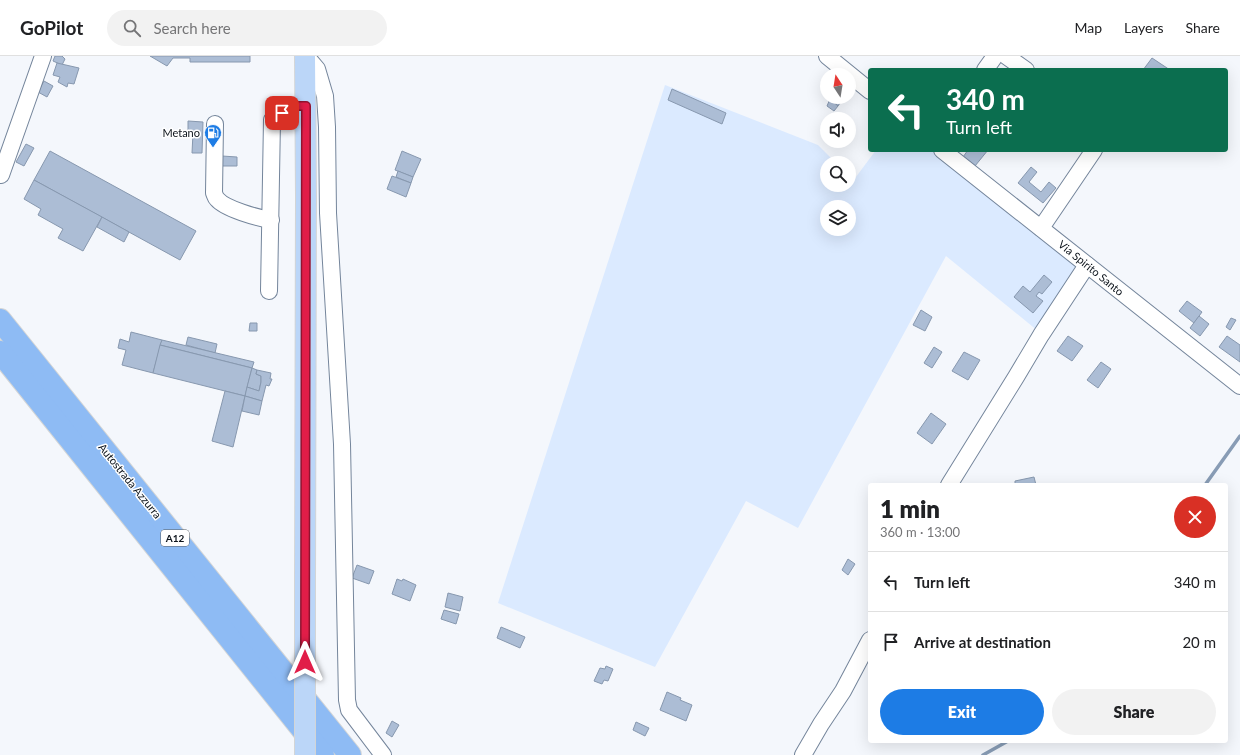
<!DOCTYPE html>
<meta charset="utf-8">
<style>
body{margin:0;font-family:Lato,sans-serif;background:#f2f2f2;color:#202124;height:100vh;display:flex;flex-direction:column;font-size:15px;white-space:nowrap}
*{box-sizing:border-box;margin:0}
p{font-size:13px;color:#757577}
.icon{flex:none;width:22px;height:22px;fill:none;stroke:currentColor;stroke-width:2;stroke-linecap:round;stroke-linejoin:round}
.map{position:relative;flex:1;overflow:hidden}
.panel{position:absolute;left:868px;top:427px;width:360px;height:260px;display:flex;flex-direction:column;background:#fff;border-radius:4px;box-shadow:0 4px 16px #0002}
.panel>*{flex:none}
.hud{position:absolute;left:868px;top:12px;width:360px;height:84px;border-radius:4px;box-shadow:0 4px 16px #0002;background:#0b6e4f;color:#fff;overflow:hidden}
.needle{width:26px;rotate:348deg}
.tools{position:absolute;left:820px;top:12px;display:grid;gap:8px}
.tools a{display:grid;place-items:center;width:36px;height:36px;border-radius:50%;background:#fff;box-shadow:0 4px 16px #0002;font-size:20px}
.pin{position:absolute;display:grid;place-items:center;width:34px;height:34px;color:#fff;margin:-17px;border-radius:8px;box-shadow:0 2px 6px #0006}
.me{position:absolute;width:44px;margin:-22px;rotate:0deg;stroke-linejoin:round;filter:drop-shadow(0 0 3px #0008)}
.turn{display:flex;align-items:center;gap:14px;height:84px;padding:0 12px;font-size:18px}
.turn .icon{width:52px;height:52px;stroke-width:2.5}
.turn b{display:block;font-size:28px;line-height:34px}
.round{display:grid;place-items:center;flex:none;width:42px;height:42px;border-radius:21px;background:#f2f2f2}
.head{display:flex;align-items:center;justify-content:space-between;height:68px;padding:0 12px}
h1{font-size:24px;font-weight:800;line-height:30px}
.cta{display:flex;gap:8px;margin-top:auto;padding:8px 12px}
.cta a{flex:1;height:46px;border-radius:24px;background:#1d7ce5;color:#fff;font-size:16px;font-weight:800;line-height:46px;text-align:center}
.cta a+a{background:#f2f2f2;color:#202124}
ul{padding:0;list-style:none}
li{display:flex;align-items:center;gap:12px;height:60px;padding:0 12px;border-top:1px solid #e0e0e0}
li div{flex:1}
li b{display:block;font-size:15px}
li em{font-style:normal}
header{display:flex;align-items:center;gap:24px;box-sizing:border-box;height:56px;padding:0 20px;background:#fff;border-bottom:1px solid #e0e0e0}
header strong{font-size:19px}
nav{display:flex;gap:22px;margin-inline-start:auto;font-size:14px}
.search{width:280px;height:36px;background:#f2f2f2;display:flex;align-items:center;gap:10px;box-sizing:border-box;padding:0 14px;border-radius:22px;color:#757577;font-size:15px}
.map>svg:first-child{display:block}
</style>
<header>
<strong>GoPilot</strong>
<div class="search"><svg class="icon" aria-label="search" viewBox="0 0 24 24"><circle cx="10" cy="10" r="6"/><path d="M15 15l6 6"/></svg>Search here</div>
<nav><a>Map</a><a>Layers</a><a>Share</a></nav>
</header>
<div class="map">
<svg width="1240" height="699" viewBox="0 0 1240 699">
<rect width="100%" height="100%" fill="#f4f7fc"/>
<path fill="#dbeaff" fill-rule="evenodd" d="M 665,29 L 818,89 L 836,107 L 827,107 L 827,129 L 849,129 L 849,121 L 853,125 L 876,94 L 936,94 L 1076,209 L 1038,275 L 946,200 L 798,472 L 746,445 L 655,611 L 498,547 ZM 827,151 L 849,151 L 849,173 L 827,173 Z"/>
<g fill="none" stroke-linecap="round" stroke-linejoin="round">
<g stroke="#889cb5" stroke-width="3.5">
<polyline points="1205,429 1240,380"/>
<polyline points="983,699 1008,685"/>
</g>
</g>
<g fill="#acbdd5" stroke="#8798af">
<polygon points="55,0 62,0 65,3 62,9 53,5"/>
<polygon points="150,0 250,0 250,6 190,6 190,2 173,2 167,10"/>
<polygon points="1152,2 1170,14 1143,14"/>
<polygon points="57,7 79,12 74,28 68,27 67,31 58,26 60,21 53,19"/>
<polygon points="44,25 53,30 47,41 38,36"/>
<polygon points="672,33 726,57 722,68 668,44"/>
<polygon points="832,41 844,41 838,50 830,43"/>
<polygon points="830,43 838,50 834,55 827,50"/>
<polygon points="188,65 203,66 202,97 192,97 193,77 188,77"/>
<polygon points="26,88 34,92 24,110 16,106"/>
<polygon points="968,94 988,94 975,110 963,101"/>
<polygon points="50,95 196,175 180,204 34,124"/>
<polygon points="402,95 421,103 413,121 395,114"/>
<polygon points="222,100 237,101 237,110 221,110"/>
<polygon points="1031,111 1037,116 1029,126 1041,136 1049,126 1056,132 1043,147 1018,127"/>
<polygon points="398,115 413,121 411,127 396,121"/>
<polygon points="392,120 411,127 406,141 387,133"/>
<polygon points="34,124 102,161 83,195 58,182 63,173 38,159 41,153 24,143"/>
<polygon points="102,161 129,176 124,186 97,171"/>
<polygon points="1044,219 1052,226 1042,238 1039,236 1036,240 1043,245 1033,257 1014,241 1023,230 1030,236"/>
<polygon points="1187,245 1202,256 1194,267 1179,255"/>
<polygon points="921,254 932,261 925,275 913,269"/>
<polygon points="1199,260 1209,268 1200,280 1190,272"/>
<polygon points="1231,262 1236,264 1230,274 1226,271"/>
<polygon points="250,267 257,267 257,275 249,275"/>
<polygon points="131,276 162,284 153,317 122,309 126,294 118,292 120,283 129,286"/>
<polygon points="1068,280 1083,290 1072,305 1057,295"/>
<polygon points="1227,280 1240,289 1240,306 1219,291"/>
<polygon points="188,281 217,288 215,297 186,289"/>
<polygon points="162,284 254,306 252,312 160,289"/>
<polygon points="160,289 252,312 245,340 153,317"/>
<polygon points="934,291 942,296 932,312 924,307"/>
<polygon points="964,296 980,304 968,324 952,315"/>
<polygon points="1101,306 1111,313 1098,332 1087,324"/>
<polygon points="252,312 257,314 256,318 261,320 261,326 259,335 247,331"/>
<polygon points="257,314 271,317 270,323 272,323 269,330 266,329 262,345 245,340 247,331 259,335 261,326 261,320 256,318"/>
<polygon points="225,335 245,340 233,391 212,385"/>
<polygon points="245,340 262,345 259,359 242,355"/>
<polygon points="931,357 946,368 932,388 917,377"/>
<polygon points="1034,421 1036,429 1015,429 1015,425"/>
<polygon points="848,503 855,508 848,519 842,514"/>
<polygon points="357,509 374,515 369,528 352,522"/>
<polygon points="397,523 402,525 403,523 416,529 410,545 392,538"/>
<polygon points="448,537 463,541 460,555 445,551"/>
<polygon points="444,554 459,558 456,568 441,563"/>
<polygon points="501,571 525,581 520,592 497,582"/>
<polygon points="606,610 613,613 608,625 604,624 602,628 594,625 600,612 605,613"/>
<polygon points="667,636 681,642 680,644 692,649 686,665 660,654"/>
<polygon points="392,665 399,669 392,681 386,677"/>
<polygon points="636,666 649,672 645,680 633,674"/>
</g>
<g fill="none" stroke-linecap="round" stroke-linejoin="round">
<defs>
<g id="minor">
<polyline points="306,0 317,13 325,40 327,71 328,157 342,388 347,644 349,654 383,699"/>
<polyline points="827,0 870,35"/>
<polyline points="1006,0 1026,14"/>
<polyline points="985,14 995,0"/>
<path d="M 215,68 L 214,137 C 215,139 215,141 217,143 C 225,153 258,162 271,164"/>
<polyline points="942,94 1240,330"/>
<polyline points="1,119 43,0"/>
<polyline points="1041,172 1094,94"/>
<polyline points="269,235 272,64 292,50 305,50"/>
<polyline points="949,429 1016,321 1041,279 1087,209"/>
<polyline points="803,699 821,668 843,635 870,584"/>
</g>
<polyline id="major" points="305,528 306,141 305,0"/>
<g id="highway">
<polyline points="0,264 350,699"/>
<polyline points="0,296 323,699"/>
</g>
</defs>
<use href="#minor" stroke="#74859b" stroke-width="18"/>
<use href="#major" stroke="#d3d5d6" stroke-width="22"/>
<use href="#highway" stroke="#d3d5d6" stroke-width="24"/>
<use href="#minor" stroke="#fff" stroke-width="16"/>
<use href="#major" stroke="#bbd6f8" stroke-width="20"/>
<use href="#highway" stroke="#8ebbf4" stroke-width="22"/>
<defs>
<polyline id="major-bridge" points="305,528 305,699"/>
</defs>
<use href="#major-bridge" stroke="#d3d5d6" stroke-width="22" stroke-linecap="butt"/>
<use href="#major-bridge" stroke="#bbd6f8" stroke-width="20"/>
</g>
<g fill="none" stroke-linecap="round" stroke-linejoin="round">
<defs>
<polyline id="route" points="282,57 292,50 306,50 305,606"/>
</defs>
<use href="#route" stroke="#92132f" stroke-width="10"/>
<use href="#route" stroke="#e11d48" stroke-width="7"/>
</g>
<defs>
<symbol id="fuel-pin" viewBox="-11 -11 22 30"><path d="M0 17L-7.5 6A9.5 9.5 0 1 1 7.5 6Z" fill="#1d7ce5" stroke="#fff"/><path d="M-5.5-6h7V0h2V4h1.3V-2.5L3-4.5l.8-.8L6-3V5H2.5V1h-1V6h-7ZM-4.2-4.7v3.2H.2V-4.7Z" fill="#fff"/></symbol>
</defs>
<g fill-rule="evenodd">
<use href="#fuel-pin" x="203" y="67" width="20" height="27"/>
</g>
<g text-anchor="middle" stroke-width="3" stroke-linejoin="round" paint-order="stroke">
<rect fill="#fff" stroke="#555a5f" stroke-width="1" x="161" y="474" width="28" height="16" rx="3"/>
<g font-size="10" font-weight="bold" fill="#0c131b">
<text x="175" y="486">A12</text>
</g>
<g font-size="11" fill="#0c131b" stroke="#fff" text-anchor="end">
<text x="200" y="81">Metano</text>
</g>
<g font-size="11" fill="#0c131b" stroke="#fff">
<text transform="translate(1091 212) rotate(39)" y="4">Via Spirito Santo</text>
<text transform="translate(130 425) rotate(51)" y="4">Autostrada Azzurra</text>
</g>
</g>
</svg>
<div class="tools">
<a><svg class="needle" viewBox="-14 -14 28 28"><path d="M0-13l5 13h-10z" fill="#e53935"/><path d="M0 13l5-13h-10z" fill="#757577"/></svg></a>
<a><svg class="icon" aria-label="sound" viewBox="0 0 24 24"><path d="M4 9h4l5-4v14l-5-4H4zM17 9q2 3 0 6"/></svg></a>
<a><svg class="icon" aria-label="search" viewBox="0 0 24 24"><circle cx="10" cy="10" r="6"/><path d="M15 15l6 6"/></svg></a>
<a><svg class="icon" aria-label="layers" viewBox="0 0 24 24"><path d="M12 4l9 5-9 5-9-5zM3 14l9 5 9-5"/></svg></a>
</div>
<div class="pin" style="left:282px;top:57px;background:#d93025"><svg class="icon" aria-label="arrive" viewBox="0 0 24 24"><path d="M6 21V4h12l-3 4 3 4H6"/></svg></div>
<svg class="me" style="left:305px;top:606px" viewBox="-20 -20 40 40"><path d="M0-17L14 15 0 8-14 15z" fill="#e11d48" stroke="#fff" stroke-width="4"/></svg>
<div class="hud">
<div class="turn"><svg class="icon" aria-label="left" viewBox="0 0 24 24"><path d="M17 20v-9H6M10 6l-5 5 5 5"/></svg><div><b>340 m</b>Turn left</div></div>
</div>
<section class="panel">
<div class="head"><div><h1>1 min</h1><p>360 m · 13:00</p></div><a class="round" style="background:#d93025;color:#fff"><svg class="icon" aria-label="close" viewBox="0 0 24 24"><path d="M6 6l12 12M18 6L6 18"/></svg></a></div>
<ul>
<li><svg class="icon" aria-label="left" viewBox="0 0 24 24"><path d="M17 20v-9H6M10 6l-5 5 5 5"/></svg><div><b>Turn left</b></div><em>340 m</em></li>
<li><svg class="icon" aria-label="arrive" viewBox="0 0 24 24"><path d="M6 21V4h12l-3 4 3 4H6"/></svg><div><b>Arrive at destination</b></div><em>20 m</em></li>
</ul>
<div class="cta"><a>Exit</a><a>Share</a></div>
</section>
</div>
